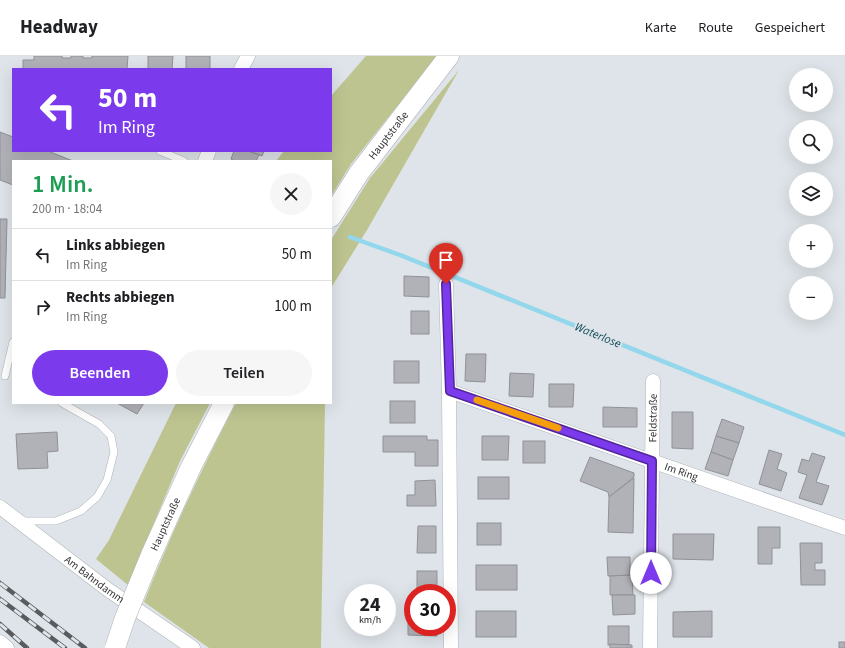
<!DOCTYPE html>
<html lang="de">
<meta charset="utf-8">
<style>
body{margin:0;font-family:"Source Sans 3",sans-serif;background:#f6f6f6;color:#202124;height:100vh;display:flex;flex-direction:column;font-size:15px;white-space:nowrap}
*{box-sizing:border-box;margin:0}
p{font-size:13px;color:#757577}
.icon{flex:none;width:22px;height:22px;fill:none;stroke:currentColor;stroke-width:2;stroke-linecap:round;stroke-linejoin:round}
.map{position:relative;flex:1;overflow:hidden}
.drawer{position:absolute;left:12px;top:104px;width:320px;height:244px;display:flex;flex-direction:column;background:#fff;border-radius:0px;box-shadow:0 4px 16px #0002}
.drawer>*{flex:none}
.banner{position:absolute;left:12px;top:12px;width:320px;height:84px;border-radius:0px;box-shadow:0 4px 16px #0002;background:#7c3aed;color:#fff;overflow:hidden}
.controls{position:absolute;left:789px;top:12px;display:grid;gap:8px}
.controls a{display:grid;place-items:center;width:44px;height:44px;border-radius:50%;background:#fff;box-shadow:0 4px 16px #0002;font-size:20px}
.speed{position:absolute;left:344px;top:528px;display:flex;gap:8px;font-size:20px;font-weight:700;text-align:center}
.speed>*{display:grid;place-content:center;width:52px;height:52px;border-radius:50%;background:#fff;box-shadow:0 4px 16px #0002;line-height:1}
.speed small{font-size:10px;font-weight:400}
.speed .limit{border:6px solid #d22;background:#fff;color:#111}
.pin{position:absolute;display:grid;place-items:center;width:34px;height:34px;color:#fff;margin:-41px -17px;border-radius:50% 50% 50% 0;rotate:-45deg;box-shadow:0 0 4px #0007}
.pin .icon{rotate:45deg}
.me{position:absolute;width:44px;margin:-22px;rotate:0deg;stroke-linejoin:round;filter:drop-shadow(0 0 3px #0008)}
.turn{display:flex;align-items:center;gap:14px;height:84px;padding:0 20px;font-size:18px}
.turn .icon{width:52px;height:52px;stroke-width:2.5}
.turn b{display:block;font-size:28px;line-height:34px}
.round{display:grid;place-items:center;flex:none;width:42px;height:42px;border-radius:21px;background:#f6f6f6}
.overview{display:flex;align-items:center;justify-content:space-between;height:68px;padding:0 20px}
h1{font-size:24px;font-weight:600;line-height:30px;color:#1e9e55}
.button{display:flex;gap:8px;margin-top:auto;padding:8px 20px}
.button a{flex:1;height:46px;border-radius:24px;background:#7c3aed;color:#fff;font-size:16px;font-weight:600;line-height:46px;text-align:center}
.button a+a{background:#f6f6f6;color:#202124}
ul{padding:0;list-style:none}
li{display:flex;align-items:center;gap:12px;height:52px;padding:0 20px;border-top:1px solid #e0e0e0}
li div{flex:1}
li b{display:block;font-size:15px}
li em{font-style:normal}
header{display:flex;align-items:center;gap:24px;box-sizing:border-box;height:56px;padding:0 20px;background:#fff;border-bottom:1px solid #e0e0e0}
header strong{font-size:19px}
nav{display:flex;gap:22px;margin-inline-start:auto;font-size:14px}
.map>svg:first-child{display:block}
</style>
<header>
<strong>Headway</strong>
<nav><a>Karte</a><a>Route</a><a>Gespeichert</a></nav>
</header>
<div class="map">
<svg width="845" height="592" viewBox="0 0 845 592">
<rect width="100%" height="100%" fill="#dee4e9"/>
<g fill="#bdc490">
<polygon points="366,0 437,0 351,108 331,140 331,105 276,105 284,95 331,95 331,40"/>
<polygon points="459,14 367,174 331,232 331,184 370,122"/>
<polygon points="176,347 210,347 180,405 128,529 96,503 109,484"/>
<path d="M 236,347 L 325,347 L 321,592 L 209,592 L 144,546 C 171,478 202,412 236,347 Z"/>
</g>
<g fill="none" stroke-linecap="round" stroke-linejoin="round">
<polyline stroke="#92d7eb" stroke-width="4.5" points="350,181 400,199 845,379"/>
</g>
<g fill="#b1b1b8" stroke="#919198">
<polygon points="34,0 62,0 62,2 71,2 71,0 83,0 83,2 92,2 92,0 128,0 127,13 23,13 23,4 34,4"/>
<polygon points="148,0 173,0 172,13 148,13"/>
<rect x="186" y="0" width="24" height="13"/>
<polygon points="0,76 13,81 13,95 48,95 73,105 13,105 13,129 0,124"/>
<polygon points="234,95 249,95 259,99 256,105 235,105 231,103"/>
<polygon points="249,95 264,95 262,100"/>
<polygon points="0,163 7,163 5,242 0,242"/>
<polygon points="404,220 429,221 429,241 404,240"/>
<rect x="411" y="255" width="18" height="23"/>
<polygon points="466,298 486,298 485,326 465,325"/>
<rect x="394" y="305" width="25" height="22"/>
<polygon points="510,317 534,318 533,341 509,340"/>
<polygon points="549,328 574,328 573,351 549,351"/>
<rect x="390" y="345" width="25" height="22"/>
<polygon points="117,347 144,347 137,358"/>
<polygon points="603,351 637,352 637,371 603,371"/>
<polygon points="672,356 693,356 693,393 672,392"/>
<polygon points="722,363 744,371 739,387 716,380"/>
<polygon points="57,376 58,395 47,396 48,412 18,413 16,378"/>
<polygon points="383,380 427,380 427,384 438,384 438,410 415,410 415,396 383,396"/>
<polygon points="482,380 509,380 508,404 482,404"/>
<polygon points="716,380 739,387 733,404 711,396"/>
<rect x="523" y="385" width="22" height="22"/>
<polygon points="769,394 782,398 777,413 787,417 781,435 759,428"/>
<polygon points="711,396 733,404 728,420 705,413"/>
<polygon points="812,397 825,401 816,426 829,430 822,449 799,442 807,419 798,416 802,403 809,405"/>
<polygon points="590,401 634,417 634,421 609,441 608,436 580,425"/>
<rect x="478" y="421" width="31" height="22"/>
<polygon points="634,422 633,477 608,476 609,441"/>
<polygon points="435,424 436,450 407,450 407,439 415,439 415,425"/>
<rect x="477" y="467" width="24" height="22"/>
<polygon points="418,470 436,470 436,497 417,497"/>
<polygon points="758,471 780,471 780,492 772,492 772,508 758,508"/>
<polygon points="673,478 714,478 713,504 673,503"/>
<polygon points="800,487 822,487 822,507 815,507 815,514 825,514 825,529 801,529"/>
<polygon points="607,501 630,501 630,519 608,520"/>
<rect x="476" y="509" width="41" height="25"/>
<rect x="417" y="515" width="20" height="22"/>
<polygon points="632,519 633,539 610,539 610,520"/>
<polygon points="612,539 635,539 635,558 613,559"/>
<rect x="476" y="555" width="40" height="26"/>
<polygon points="712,555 712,581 673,581 673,556"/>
<polygon points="408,557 413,557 413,571 437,571 437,580 408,579"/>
<rect x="608" y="570" width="21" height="19"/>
<rect x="839" y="586" width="6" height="6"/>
<polygon points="610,588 632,589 632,592 610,592"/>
</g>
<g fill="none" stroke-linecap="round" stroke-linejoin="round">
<defs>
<g id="service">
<polyline points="160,95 184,105"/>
<polyline points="5,320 13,286"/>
<polyline points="21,465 56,465 81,455 97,441 107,424 114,396 111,380 99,368 62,347"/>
</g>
<g id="minor">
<polyline points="241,13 248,0"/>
<polyline points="205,105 209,95"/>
<polyline points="446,228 449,335 451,592"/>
<path id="s1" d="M 449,335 L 845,472"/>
<path id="s2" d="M 0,451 L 107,533 L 193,592"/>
<polyline points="0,586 7,592"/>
<path id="s3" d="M 650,592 L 653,325"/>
</g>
<g id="secondary">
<path id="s4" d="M 331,161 L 359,117 L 449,0"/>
<path id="s5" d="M 151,499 L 191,411 L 224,347"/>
</g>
</defs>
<use href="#service" stroke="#aeb4b8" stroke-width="8"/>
<use href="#minor" stroke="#aeb4b8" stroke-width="15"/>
<use href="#secondary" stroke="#aeb4b8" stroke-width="21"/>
<use href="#service" stroke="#fff" stroke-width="7"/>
<use href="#minor" stroke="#fff" stroke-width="14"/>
<use href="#secondary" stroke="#fff" stroke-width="20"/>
<defs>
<g id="rail">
<polyline points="0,527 85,592"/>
<polyline points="0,543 65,592"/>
<polyline points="0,568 27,592"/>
</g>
</defs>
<use href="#rail" stroke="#595c5f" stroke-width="4.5"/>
<use href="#rail" stroke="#dee4e9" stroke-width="3" stroke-dasharray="9" stroke-linecap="butt"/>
<defs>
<polyline id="secondary-bridge" points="115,592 125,562 151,499"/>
</defs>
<use href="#secondary-bridge" stroke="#aeb4b8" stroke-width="21" stroke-linecap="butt"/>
<use href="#secondary-bridge" stroke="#fff" stroke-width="20"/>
</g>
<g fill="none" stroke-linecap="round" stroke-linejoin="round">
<defs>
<polyline id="route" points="446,228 450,335 652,405 651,517"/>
</defs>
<use href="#route" stroke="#51269a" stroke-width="10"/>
<use href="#route" stroke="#7c3aed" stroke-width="7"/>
<polyline stroke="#f59e0b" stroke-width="7" points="477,344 558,372"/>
</g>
<g text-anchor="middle" stroke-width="4" stroke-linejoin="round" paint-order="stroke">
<g font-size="11" fill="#313335" stroke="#dee4e9">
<text dy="4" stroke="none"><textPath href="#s4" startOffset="100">Hauptstraße</textPath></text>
<text dy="4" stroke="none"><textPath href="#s3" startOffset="230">Feldstraße</textPath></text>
<text dy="4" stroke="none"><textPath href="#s1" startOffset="246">Im Ring</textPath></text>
<text dy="4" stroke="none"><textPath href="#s5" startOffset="34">Hauptstraße</textPath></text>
<text dy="4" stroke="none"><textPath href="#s2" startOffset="119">Am Bahndamm</textPath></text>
</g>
<g font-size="12" font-style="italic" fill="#124d5b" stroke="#dee4e9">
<text transform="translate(598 279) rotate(22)" y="4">Waterlose</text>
</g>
</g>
</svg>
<div class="controls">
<a><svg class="icon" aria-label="sound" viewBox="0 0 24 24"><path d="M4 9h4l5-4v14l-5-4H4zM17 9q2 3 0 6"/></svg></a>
<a><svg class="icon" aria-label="search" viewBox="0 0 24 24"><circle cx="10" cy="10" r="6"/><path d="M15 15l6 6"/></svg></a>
<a><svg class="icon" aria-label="layers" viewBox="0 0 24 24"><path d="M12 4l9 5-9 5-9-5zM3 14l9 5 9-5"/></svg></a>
<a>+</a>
<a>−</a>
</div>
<div class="speed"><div>24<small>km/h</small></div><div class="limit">30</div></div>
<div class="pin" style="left:446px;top:228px;background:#d93025"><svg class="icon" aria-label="arrive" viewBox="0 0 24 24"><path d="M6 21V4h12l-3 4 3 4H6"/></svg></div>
<svg class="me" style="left:651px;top:517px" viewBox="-20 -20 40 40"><circle r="19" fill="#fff"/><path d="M0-13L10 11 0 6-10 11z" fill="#7c3aed"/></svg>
<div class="banner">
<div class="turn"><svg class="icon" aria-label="left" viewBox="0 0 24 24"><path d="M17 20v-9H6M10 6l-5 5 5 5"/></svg><div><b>50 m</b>Im Ring</div></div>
</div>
<section class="drawer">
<div class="overview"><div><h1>1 Min.</h1><p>200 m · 18:04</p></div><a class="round"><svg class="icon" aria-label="close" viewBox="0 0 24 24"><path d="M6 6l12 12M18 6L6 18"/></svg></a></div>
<ul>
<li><svg class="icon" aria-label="left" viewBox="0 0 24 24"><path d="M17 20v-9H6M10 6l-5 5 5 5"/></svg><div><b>Links abbiegen</b><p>Im Ring</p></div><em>50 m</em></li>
<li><svg class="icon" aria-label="right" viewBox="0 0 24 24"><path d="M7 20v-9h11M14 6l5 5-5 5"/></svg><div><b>Rechts abbiegen</b><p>Im Ring</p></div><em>100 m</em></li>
</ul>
<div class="button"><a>Beenden</a><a>Teilen</a></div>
</section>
</div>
